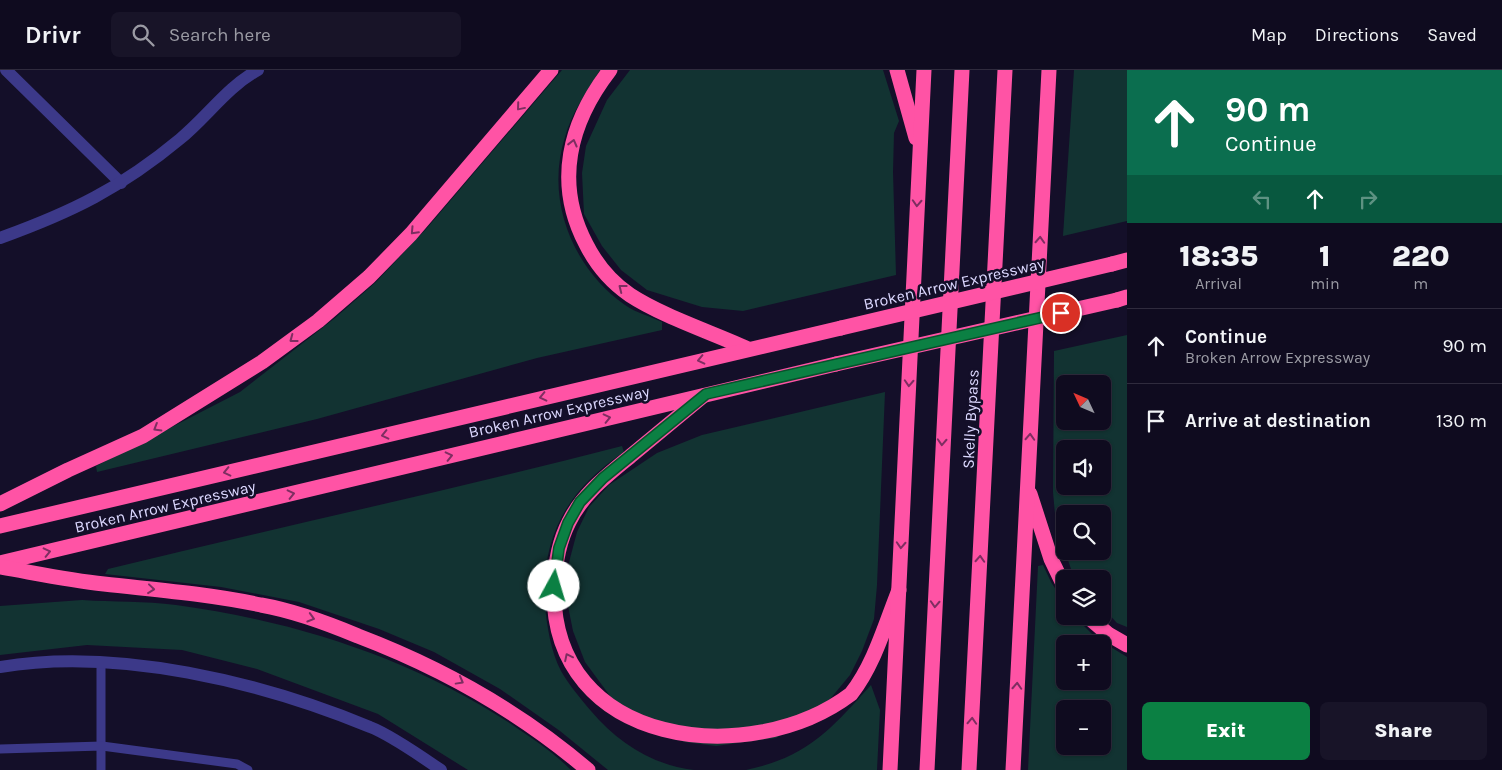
<!DOCTYPE html>
<meta charset="utf-8">
<style>
body{margin:0;font-family:Karla,sans-serif;background:#181428;color:#f1f3f6;height:100vh;display:flex;flex-direction:column;font-size:19px;white-space:nowrap}
*{box-sizing:border-box;margin:0}
p{font-size:16px;color:#9b9ba4}
.icon{flex:none;width:28px;height:28px;fill:none;stroke:currentColor;stroke-width:2;stroke-linecap:round;stroke-linejoin:round}
.map{position:relative;flex:1;overflow:hidden}
.sheet{display:flex;flex-direction:column;background:#0f0b1f;width:375px}
.sheet>*{flex:none}
.top-card{background:#0b6e4f;color:#fff;overflow:hidden}
.needle{width:32px;rotate:314deg}
.tools{position:absolute;left:1056px;top:305px;display:grid;gap:10px}
.tools a{display:grid;place-items:center;width:55px;height:55px;border-radius:8px;background:#0f0b1f;box-shadow:0 1px 4px #0004,0 0 0 1px #2f2b3d;font-size:25px}
.pin{position:absolute;display:grid;place-items:center;width:42px;height:42px;color:#fff;margin:-21px;border:2px solid #fff;border-radius:50%;box-shadow:0 1px 5px #0007}
.me{position:absolute;width:55px;margin:-28px;rotate:6deg;stroke-linejoin:round;filter:drop-shadow(0 0 4px #0008)}
.turn{display:flex;align-items:center;gap:18px;height:105px;padding:0 15px;font-size:22px}
.turn .icon{width:65px;height:65px;stroke-width:2.5}
.turn b{display:block;font-size:35px;line-height:42px}
.lanes{display:flex;align-items:center;height:48px;padding:0 15px;background:#0003;justify-content:center;gap:25px;direction:ltr}
.lanes .off{opacity:.35}
.eta{display:flex;justify-content:space-evenly;align-items:center;height:85px;text-align:center}
.eta b{font-size:30px;font-weight:800;line-height:35px}
.primary-button{display:flex;gap:10px;margin-top:auto;padding:10px 15px}
.primary-button a{flex:1;height:58px;border-radius:8px;background:#0b8043;color:#fff;font-size:20px;font-weight:800;line-height:58px;text-align:center}
.primary-button a+a{background:#181428;color:#f1f3f6}
ul{padding:0;list-style:none}
li{display:flex;align-items:center;gap:15px;height:75px;padding:0 15px;border-top:1px solid #2f2b3d}
li div{flex:1}
li b{display:block;font-size:19px}
li em{font-style:normal}
header{display:flex;align-items:center;gap:30px;box-sizing:border-box;height:70px;padding:0 25px;background:#0f0b1f;border-bottom:1px solid #2f2b3d}
header strong{font-size:24px}
nav{display:flex;gap:28px;margin-inline-start:auto;font-size:18px}
.search{width:350px;height:45px;background:#181428;display:flex;align-items:center;gap:12px;box-sizing:border-box;padding:0 18px;border-radius:8px;color:#9b9ba4;font-size:19px}
main{display:flex;flex:1;min-height:0}
.map>svg:first-child{display:block}
</style>
<header>
<strong>Drivr</strong>
<div class="search"><svg class="icon" aria-label="search" viewBox="0 0 24 24"><circle cx="10" cy="10" r="6"/><path d="M15 15l6 6"/></svg>Search here</div>
<nav><a>Map</a><a>Directions</a><a>Saved</a></nav>
</header>
<main>
<div class="map">
<svg width="1127" height="700" viewBox="0 0 1127 700">
<rect width="100%" height="100%" fill="#140f29"/>
<g fill="#123332" fill-rule="evenodd">
<path d="M 562,0 L 600,0 C 587,21 572,42 565,67 C 545,129 572,198 625,235 C 636,243 650,246 662,252 L 662,260 L 537,288 L 317,349 L 97,402 L 96,396 L 240,322 L 335,248 L 376,212 L 427,158 Z"/>
<polygon points="630,0 883,0 899,51 894,63 893,102 896,205 743,241 702,237 647,220 621,200 602,176 584,144 582,103 586,76 607,30"/>
<polygon points="1074,0 1127,0 1127,151 1063,166"/>
<path d="M 1127,265 L 1127,557 L 1117,553 L 1103,538 L 1102,509 L 1079,509 L 1071,499 L 1065,481 L 1102,481 L 1102,444 L 1065,444 L 1065,480 L 1056,455 L 1053,422 L 1054,281 ZM 1065,314 L 1102,314 L 1102,351 L 1065,351 ZM 1065,379 L 1102,379 L 1102,416 L 1065,416 Z"/>
<polygon points="885,322 877,515 874,549 862,581 850,605 821,640 776,668 716,676 684,672 660,661 613,630 585,592 573,561 567,531 568,496 577,462 589,437 609,415 657,383 702,365"/>
<path d="M 622,376 L 624,382 C 567,420 541,466 545,535 C 547,557 551,582 561,601 C 569,615 581,629 591,641 C 617,672 652,695 694,700 L 608,700 L 560,661 L 500,619 L 434,582 L 379,559 L 299,532 L 221,517 L 105,504 L 108,499 C 279,457 452,420 622,376 Z"/>
<path d="M 1043,495 L 1051,512 L 1065,534 L 1065,546 L 1074,546 L 1096,568 L 1127,587 L 1127,700 L 1028,700 L 1038,496 ZM 1065,574 L 1102,574 L 1102,611 L 1065,611 ZM 1065,639 L 1102,639 L 1102,676 L 1065,676 Z"/>
<path d="M 82,530 C 113,532 145,531 176,535 C 295,551 411,588 511,654 C 533,669 553,682 571,700 L 468,700 L 378,644 L 257,599 L 182,580 L 87,575 L 0,585 L 0,536 Z"/>
<path d="M 871,615 L 880,640 L 877,700 L 746,700 C 808,687 831,659 871,615 Z"/>
</g>
<g fill="none" stroke-linecap="round" stroke-linejoin="round">
<g stroke="#3c3989" stroke-width="9">
<polyline points="101,592 101,700"/>
<polyline points="0,679 102,676 237,694 248,700"/>
</g>
<g stroke="#3c3989" stroke-width="12">
<polyline points="6,0 121,113"/>
<path d="M 0,168 C 72,142 121,118 180,69 C 207,47 227,17 258,0"/>
</g>
<path stroke="#3c3989" stroke-width="12" d="M 0,597 C 117,577 261,612 370,657 C 391,665 422,687 441,700"/>
<g stroke="#ff53a5" stroke-width="15">
<path d="M 610,0 C 569,53 554,113 586,174 C 596,194 611,212 630,225 C 662,246 713,263 748,279"/>
<polyline points="897,0 916,68"/>
<polyline points="1112,194 1127,190"/>
<polyline points="1117,230 1127,227"/>
<path d="M 703,326 C 679,346 656,365 633,384 C 608,405 583,423 569,452 C 558,473 555,495 554,517 C 550,678 751,700 851,624 C 874,595 885,555 899,520"/>
<polyline points="1030,424 1051,489 1065,518"/>
<polyline points="0,434 68,400 143,366 262,292 318,251 369,207 411,164 551,0"/>
<polyline points="0,456 841,258"/>
<polyline points="0,493 836,294"/>
<path d="M 0,497 C 35,503 69,510 104,514 C 157,520 210,524 261,535 C 295,541 327,553 358,566 C 442,598 519,641 588,700"/>
<polyline points="1087,546 1108,564 1127,575"/>
<polyline points="890,700 924,0"/>
<polyline points="927,700 962,0"/>
<polyline points="969,700 1005,0"/>
<polyline points="1013,700 1049,0"/>
</g>
<g stroke="#ff53a5" stroke-width="15">
<polyline points="841,258 1112,194"/>
<polyline points="836,294 1117,230"/>
</g>
</g>
<defs><path id="oneway-chevron" d="M-2-3.5L2.5 0L-2 3.5" fill="none" stroke-width="1.6" stroke-linecap="round" stroke-linejoin="round" transform="scale(1.25)"/></defs>
<g stroke="#7e2e61">
<use href="#oneway-chevron" transform="translate(520 37) rotate(130)"/>
<use href="#oneway-chevron" transform="translate(573 73) rotate(-76)"/>
<use href="#oneway-chevron" transform="translate(917 133) rotate(93)"/>
<use href="#oneway-chevron" transform="translate(414 161) rotate(133)"/>
<use href="#oneway-chevron" transform="translate(1040 170) rotate(-87)"/>
<use href="#oneway-chevron" transform="translate(622 218) rotate(-142)"/>
<use href="#oneway-chevron" transform="translate(293 269) rotate(143)"/>
<use href="#oneway-chevron" transform="translate(701 290) rotate(167)"/>
<use href="#oneway-chevron" transform="translate(909 313) rotate(93)"/>
<use href="#oneway-chevron" transform="translate(543 327) rotate(167)"/>
<use href="#oneway-chevron" transform="translate(607 348) rotate(-13)"/>
<use href="#oneway-chevron" transform="translate(157 358) rotate(149)"/>
<use href="#oneway-chevron" transform="translate(385 365) rotate(167)"/>
<use href="#oneway-chevron" transform="translate(1030 367) rotate(-87)"/>
<use href="#oneway-chevron" transform="translate(942 372) rotate(93)"/>
<use href="#oneway-chevron" transform="translate(449 386) rotate(-13)"/>
<use href="#oneway-chevron" transform="translate(227 402) rotate(167)"/>
<use href="#oneway-chevron" transform="translate(291 424) rotate(-13)"/>
<use href="#oneway-chevron" transform="translate(901 475) rotate(93)"/>
<use href="#oneway-chevron" transform="translate(47 482) rotate(-13)"/>
<use href="#oneway-chevron" transform="translate(980 489) rotate(-87)"/>
<use href="#oneway-chevron" transform="translate(151 519) rotate(6)"/>
<use href="#oneway-chevron" transform="translate(935 534) rotate(93)"/>
<use href="#oneway-chevron" transform="translate(311 548) rotate(16)"/>
<use href="#oneway-chevron" transform="translate(568 587) rotate(-116)"/>
<use href="#oneway-chevron" transform="translate(460 611) rotate(29)"/>
<use href="#oneway-chevron" transform="translate(1017 616) rotate(-87)"/>
<use href="#oneway-chevron" transform="translate(972 651) rotate(-87)"/>
</g>
<g fill="none" stroke-linecap="round" stroke-linejoin="round">
<defs>
<polyline id="route" points="554,516 559,478 568,453 580,432 603,408 706,324 1061,243"/>
</defs>
<use href="#route" stroke="#07532c" stroke-width="12"/>
<use href="#route" stroke="#0b8043" stroke-width="9"/>
</g>
<g text-anchor="middle" stroke-width="5" stroke-linejoin="round" paint-order="stroke">
<g font-size="16" fill="#dcd8ff" stroke="#140f29">
<text transform="translate(954 213) rotate(-13)" y="6">Broken Arrow Expressway</text>
<text transform="translate(559 341) rotate(-13)" y="6">Broken Arrow Expressway</text>
<text transform="translate(970 349) rotate(-87)" y="6">Skelly Bypass</text>
<text transform="translate(165 436) rotate(-13)" y="6">Broken Arrow Expressway</text>
</g>
</g>
</svg>
<div class="tools">
<a><svg class="needle" viewBox="-14 -14 28 28"><path d="M0-13l5 13h-10z" fill="#e53935"/><path d="M0 13l5-13h-10z" fill="#9b9ba4"/></svg></a>
<a><svg class="icon" aria-label="sound" viewBox="0 0 24 24"><path d="M4 9h4l5-4v14l-5-4H4zM17 9q2 3 0 6"/></svg></a>
<a><svg class="icon" aria-label="search" viewBox="0 0 24 24"><circle cx="10" cy="10" r="6"/><path d="M15 15l6 6"/></svg></a>
<a><svg class="icon" aria-label="layers" viewBox="0 0 24 24"><path d="M12 4l9 5-9 5-9-5zM3 14l9 5 9-5"/></svg></a>
<a>+</a>
<a>−</a>
</div>
<div class="pin" style="left:1061px;top:243px;background:#d93025"><svg class="icon" aria-label="arrive" viewBox="0 0 24 24"><path d="M6 21V4h12l-3 4 3 4H6"/></svg></div>
<svg class="me" style="left:554px;top:516px" viewBox="-20 -20 40 40"><circle r="19" fill="#fff"/><path d="M0-13L10 11 0 6-10 11z" fill="#0b8043"/></svg>
</div>
<section class="sheet">
<div class="top-card">
<div class="turn"><svg class="icon" aria-label="ahead" viewBox="0 0 24 24"><path d="M12 20V5M6 11l6-6 6 6"/></svg><div><b>90 m</b>Continue</div></div>
<div class="lanes"><svg class="icon off" aria-label="left" viewBox="0 0 24 24"><path d="M17 20v-9H6M10 6l-5 5 5 5"/></svg><svg class="icon" aria-label="ahead" viewBox="0 0 24 24"><path d="M12 20V5M6 11l6-6 6 6"/></svg><svg class="icon off" aria-label="right" viewBox="0 0 24 24"><path d="M7 20v-9h11M14 6l5 5-5 5"/></svg></div>
</div>
<div class="eta">
<div><b>18:35</b><p>Arrival</p></div>
<div><b>1</b><p>min</p></div>
<div><b>220</b><p>m</p></div>
</div>
<ul>
<li><svg class="icon" aria-label="ahead" viewBox="0 0 24 24"><path d="M12 20V5M6 11l6-6 6 6"/></svg><div><b>Continue</b><p>Broken Arrow Expressway</p></div><em>90 m</em></li>
<li><svg class="icon" aria-label="arrive" viewBox="0 0 24 24"><path d="M6 21V4h12l-3 4 3 4H6"/></svg><div><b>Arrive at destination</b></div><em>130 m</em></li>
</ul>
<div class="primary-button"><a>Exit</a><a>Share</a></div>
</section>
</main>
